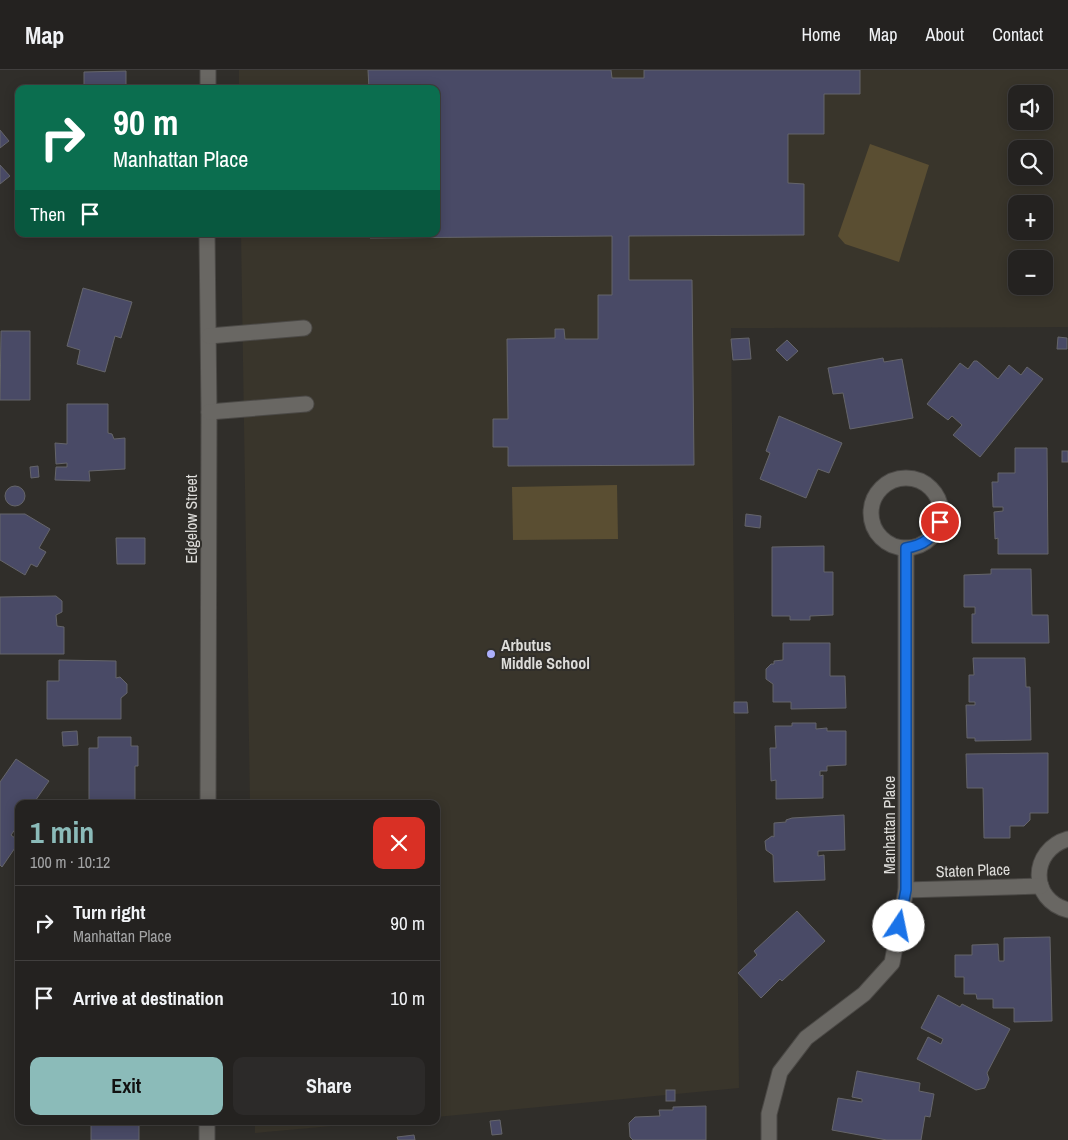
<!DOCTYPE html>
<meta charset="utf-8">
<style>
body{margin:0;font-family:"Archivo Narrow",sans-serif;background:#2c2a29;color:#f1f3f6;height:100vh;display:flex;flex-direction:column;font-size:19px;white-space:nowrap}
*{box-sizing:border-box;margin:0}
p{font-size:16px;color:#a3a4a5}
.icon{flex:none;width:28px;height:28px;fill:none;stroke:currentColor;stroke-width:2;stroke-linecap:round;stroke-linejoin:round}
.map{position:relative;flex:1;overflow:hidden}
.drawer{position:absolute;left:15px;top:730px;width:425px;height:325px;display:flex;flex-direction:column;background:#242220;border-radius:10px;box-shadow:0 2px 12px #0003,0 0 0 1px #413f3e}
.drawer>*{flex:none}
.top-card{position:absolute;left:15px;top:15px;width:425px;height:152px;border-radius:10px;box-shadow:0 2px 12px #0003,0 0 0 1px #413f3e;background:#0b6e4f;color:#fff;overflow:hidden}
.fabs{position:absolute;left:1008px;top:15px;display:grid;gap:10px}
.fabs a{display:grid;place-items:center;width:45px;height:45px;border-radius:10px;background:#242220;box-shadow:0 2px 12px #0003,0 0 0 1px #413f3e;font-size:25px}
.pin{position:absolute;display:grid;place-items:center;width:42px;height:42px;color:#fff;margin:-21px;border:2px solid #fff;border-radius:50%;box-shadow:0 1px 5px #0007}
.me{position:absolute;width:55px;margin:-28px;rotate:11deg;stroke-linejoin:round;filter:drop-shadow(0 0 4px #0008)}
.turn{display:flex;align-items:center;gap:18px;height:105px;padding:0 15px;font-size:22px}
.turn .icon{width:65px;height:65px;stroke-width:2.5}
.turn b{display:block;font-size:35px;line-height:42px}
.then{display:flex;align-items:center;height:48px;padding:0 15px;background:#0003;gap:10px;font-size:19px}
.round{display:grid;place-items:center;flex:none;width:52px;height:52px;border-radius:10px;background:#2c2a29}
.head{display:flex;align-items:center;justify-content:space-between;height:85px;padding:0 15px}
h1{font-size:30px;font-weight:700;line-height:38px;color:#8bbbb9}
.cta{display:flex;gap:10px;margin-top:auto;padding:10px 15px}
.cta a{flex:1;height:58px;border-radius:10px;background:#8bbbb9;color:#111;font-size:20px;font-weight:700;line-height:58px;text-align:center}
.cta a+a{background:#2c2a29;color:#f1f3f6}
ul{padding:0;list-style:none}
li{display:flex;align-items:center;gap:15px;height:75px;padding:0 15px;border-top:1px solid #413f3e}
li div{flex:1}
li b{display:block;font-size:19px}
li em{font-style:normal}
header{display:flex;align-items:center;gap:30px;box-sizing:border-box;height:70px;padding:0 25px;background:#242220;border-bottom:1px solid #413f3e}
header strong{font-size:24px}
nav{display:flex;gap:28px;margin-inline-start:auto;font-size:18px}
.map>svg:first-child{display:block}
</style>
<header>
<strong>Map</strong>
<nav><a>Home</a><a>Map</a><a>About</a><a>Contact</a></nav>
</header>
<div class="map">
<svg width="1068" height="1070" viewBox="0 0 1068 1070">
<rect width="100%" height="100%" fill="#302e2a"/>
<g fill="#39352b" fill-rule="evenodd">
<path d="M 239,0 L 1068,0 L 1068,257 L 731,258 L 739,1018 L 436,1047 L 436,734 L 250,734 L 241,164 L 436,164 L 436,19 L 239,19 ZM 1016,24 L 1044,24 L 1044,51 L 1016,51 ZM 1016,79 L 1044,79 L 1044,106 L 1016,106 ZM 1016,134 L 1044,134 L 1044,161 L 1016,161 ZM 1016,189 L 1044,189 L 1044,216 L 1016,216 Z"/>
<polygon points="255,1051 386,1051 255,1063"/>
</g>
<g fill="#5a4e32">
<polygon points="870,74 929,95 899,192 845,174 838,166"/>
<polygon points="617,415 618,469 513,470 512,417"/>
</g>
<g fill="#494a66" stroke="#65656a">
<polygon points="368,0 611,0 612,8 644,8 644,0 860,0 860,24 824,24 824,64 788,64 788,113 804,114 804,165 629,166 629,210 692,210 694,395 508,396 508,377 493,377 493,349 508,349 507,269 555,268 555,259 564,259 565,269 598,269 598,225 612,225 612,166 370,168 370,164 436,164 436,19 369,19"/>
<polygon points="126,1 126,19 84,19 84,2"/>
<polygon points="0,60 9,71 0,78"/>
<polygon points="0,95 10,106 0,114"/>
<polygon points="83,218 132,232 121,268 115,266 105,302 77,294 80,280 67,276"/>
<polygon points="1,261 30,261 30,330 0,330"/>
<polygon points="1058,267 1067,268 1067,279 1057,279"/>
<polygon points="749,268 751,289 733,290 731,269"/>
<polygon points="787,270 798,281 787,291 776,280"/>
<polygon points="883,288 884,292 902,289 913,348 850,359 843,323 833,324 828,298"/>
<polygon points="974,291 977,291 998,309 1009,295 1021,305 1027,297 1043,309 980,387 953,365 962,355 952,346 948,350 927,334 960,293 968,299"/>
<polygon points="67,334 108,334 108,363 112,364 114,369 125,368 125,399 89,401 90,411 55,410 56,397 67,397 67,393 56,394 55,373 67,374"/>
<polygon points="779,346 842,373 829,403 818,399 806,428 760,409 770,383 766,381"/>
<polygon points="1015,378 1047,378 1048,484 998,484 998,468 995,469 994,442 1003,441 1003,437 993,437 992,412 998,412 998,403 1015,403"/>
<rect x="1062" y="381" width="6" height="11"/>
<polygon points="38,396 39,407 31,408 30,397"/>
<circle cx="15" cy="426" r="10"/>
<polygon points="0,444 25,444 50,459 39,478 46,482 37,497 31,494 25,505 0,490"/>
<polygon points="746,444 761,446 760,458 745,456"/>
<polygon points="116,468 145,468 145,494 117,494"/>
<polygon points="824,476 824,502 833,502 833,545 810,546 810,550 790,550 790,546 772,546 772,477"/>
<polygon points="991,499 1031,499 1032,545 1048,545 1049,573 972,573 972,544 975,544 975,537 964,537 964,505 991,504"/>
<polygon points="56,526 62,531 62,542 56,545 57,556 64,557 64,584 0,584 0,527"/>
<polygon points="783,573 830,573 830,606 845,606 846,638 791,639 791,632 773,632 773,614 766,609 766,599 771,594 774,594 774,591 783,590"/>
<polygon points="973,588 1025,588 1026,617 1030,617 1031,670 975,671 975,668 967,668 966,635 975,635 975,632 969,632 969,605 974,605"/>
<polygon points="59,590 116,591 116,608 120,607 127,614 127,623 121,628 121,649 47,649 47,611 59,611"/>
<polygon points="734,632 747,632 748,643 734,643"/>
<polygon points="792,653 816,653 816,659 827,658 827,661 846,661 846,695 827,696 827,701 820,701 820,706 823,705 823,728 776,729 776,710 771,711 770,678 776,678 775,656 792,656"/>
<polygon points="77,661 78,675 63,676 62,662"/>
<polygon points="98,667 131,667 131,676 138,676 138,696 135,696 135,734 89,734 89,678 98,678"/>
<polygon points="1048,683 1048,743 1030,743 1030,750 1024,756 1010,756 1010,768 984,768 983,718 967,718 966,684"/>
<polygon points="16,689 49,711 33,734 19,734 19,754 11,765 19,771 19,772 2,797 0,795 0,712"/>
<polygon points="844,745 845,780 818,781 818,786 824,785 825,810 774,812 773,785 766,780 765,771 772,766 774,767 774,753 786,752 786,750 792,748"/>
<polygon points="797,841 825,871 782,911 780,909 761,928 738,903 757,885 754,881"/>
<polygon points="1050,867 1052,951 1014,952 1014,938 993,938 993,929 977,929 976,924 964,924 964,907 955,907 955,885 972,885 972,875 998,874 999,891 1004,891 1004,868"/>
<polygon points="938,925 960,937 962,934 1010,959 987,1003 989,1009 985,1018 976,1020 917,989 928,967 941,974 943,969 921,958"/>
<polygon points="857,1001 920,1013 919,1021 934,1024 930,1047 925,1046 921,1070 887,1070 832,1060 838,1028 862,1032 862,1029 852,1027"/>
<rect x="666" y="1020" width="9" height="11"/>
<polygon points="706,1036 706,1070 633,1070 630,1067 629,1053 635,1047 660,1046 659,1040 673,1040 673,1037"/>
<polygon points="500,1050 502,1064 492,1065 490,1051"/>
<rect x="91" y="1051" width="48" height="19"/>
<polygon points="414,1065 415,1070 398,1070 397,1067"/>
</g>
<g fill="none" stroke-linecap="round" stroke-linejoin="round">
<defs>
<g id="minor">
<polyline points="208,19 208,0"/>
<polyline points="207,164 209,342 208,734"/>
<polyline points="209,266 304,258"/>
<polyline points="209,342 306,334"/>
<circle cx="906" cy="443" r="35"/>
<path d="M 1068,769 C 1030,780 1029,830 1068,840"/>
<polyline points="906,820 1041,816"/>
<polyline points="207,1070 207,1051"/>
<polyline points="769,1070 769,1044 780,1002 806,968 864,924 892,893 906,820 906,478"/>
</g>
</defs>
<use href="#minor" stroke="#4b4946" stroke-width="17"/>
<use href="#minor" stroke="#696763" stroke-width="15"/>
</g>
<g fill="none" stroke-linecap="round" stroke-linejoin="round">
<defs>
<path id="route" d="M 899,856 L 906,820 L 906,478 C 924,475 933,468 940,452"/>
</defs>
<use href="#route" stroke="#114b97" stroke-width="12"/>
<use href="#route" stroke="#1a73e8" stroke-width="9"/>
</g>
<circle fill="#acaffb" stroke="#302e2a" stroke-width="2" cx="491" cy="584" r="5"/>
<g text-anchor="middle" stroke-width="4" stroke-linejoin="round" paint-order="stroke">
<g font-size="16" fill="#dddcd9" stroke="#302e2a">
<text transform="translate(191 449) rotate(-90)" y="6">Edgelow Street</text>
<text transform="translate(889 755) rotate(-90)" y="6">Manhattan Place</text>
<text transform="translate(973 800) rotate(-2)" y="6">Staten Place</text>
</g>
<g font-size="16" font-weight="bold" fill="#dddcd9" stroke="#302e2a" text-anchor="start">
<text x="501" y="581">Arbutus<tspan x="501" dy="18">Middle School</tspan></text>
</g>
</g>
</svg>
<div class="fabs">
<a><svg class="icon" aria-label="sound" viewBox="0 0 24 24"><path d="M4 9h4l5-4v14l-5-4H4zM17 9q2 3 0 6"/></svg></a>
<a><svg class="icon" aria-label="search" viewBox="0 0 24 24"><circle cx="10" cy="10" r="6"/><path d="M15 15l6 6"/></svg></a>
<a>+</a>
<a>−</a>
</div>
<div class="pin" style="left:940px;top:452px;background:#d93025"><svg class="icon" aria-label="arrive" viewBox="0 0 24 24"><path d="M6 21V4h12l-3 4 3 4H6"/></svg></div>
<svg class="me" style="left:899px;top:856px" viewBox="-20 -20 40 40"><circle r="19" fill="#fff"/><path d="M0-13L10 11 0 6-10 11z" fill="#1a73e8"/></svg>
<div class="top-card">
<div class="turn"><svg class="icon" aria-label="right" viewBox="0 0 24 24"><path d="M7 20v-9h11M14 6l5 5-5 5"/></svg><div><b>90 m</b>Manhattan Place</div></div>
<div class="then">Then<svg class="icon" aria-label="arrive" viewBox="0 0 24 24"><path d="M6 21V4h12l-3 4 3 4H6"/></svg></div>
</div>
<section class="drawer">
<div class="head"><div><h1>1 min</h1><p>100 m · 10:12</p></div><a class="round" style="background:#d93025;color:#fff"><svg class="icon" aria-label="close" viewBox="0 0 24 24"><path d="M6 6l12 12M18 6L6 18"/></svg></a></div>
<ul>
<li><svg class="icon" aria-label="right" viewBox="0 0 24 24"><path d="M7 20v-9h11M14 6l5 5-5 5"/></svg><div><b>Turn right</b><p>Manhattan Place</p></div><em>90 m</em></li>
<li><svg class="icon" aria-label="arrive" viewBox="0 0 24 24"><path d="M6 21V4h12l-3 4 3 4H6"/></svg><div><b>Arrive at destination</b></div><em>10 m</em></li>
</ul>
<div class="cta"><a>Exit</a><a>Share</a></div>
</section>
</div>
